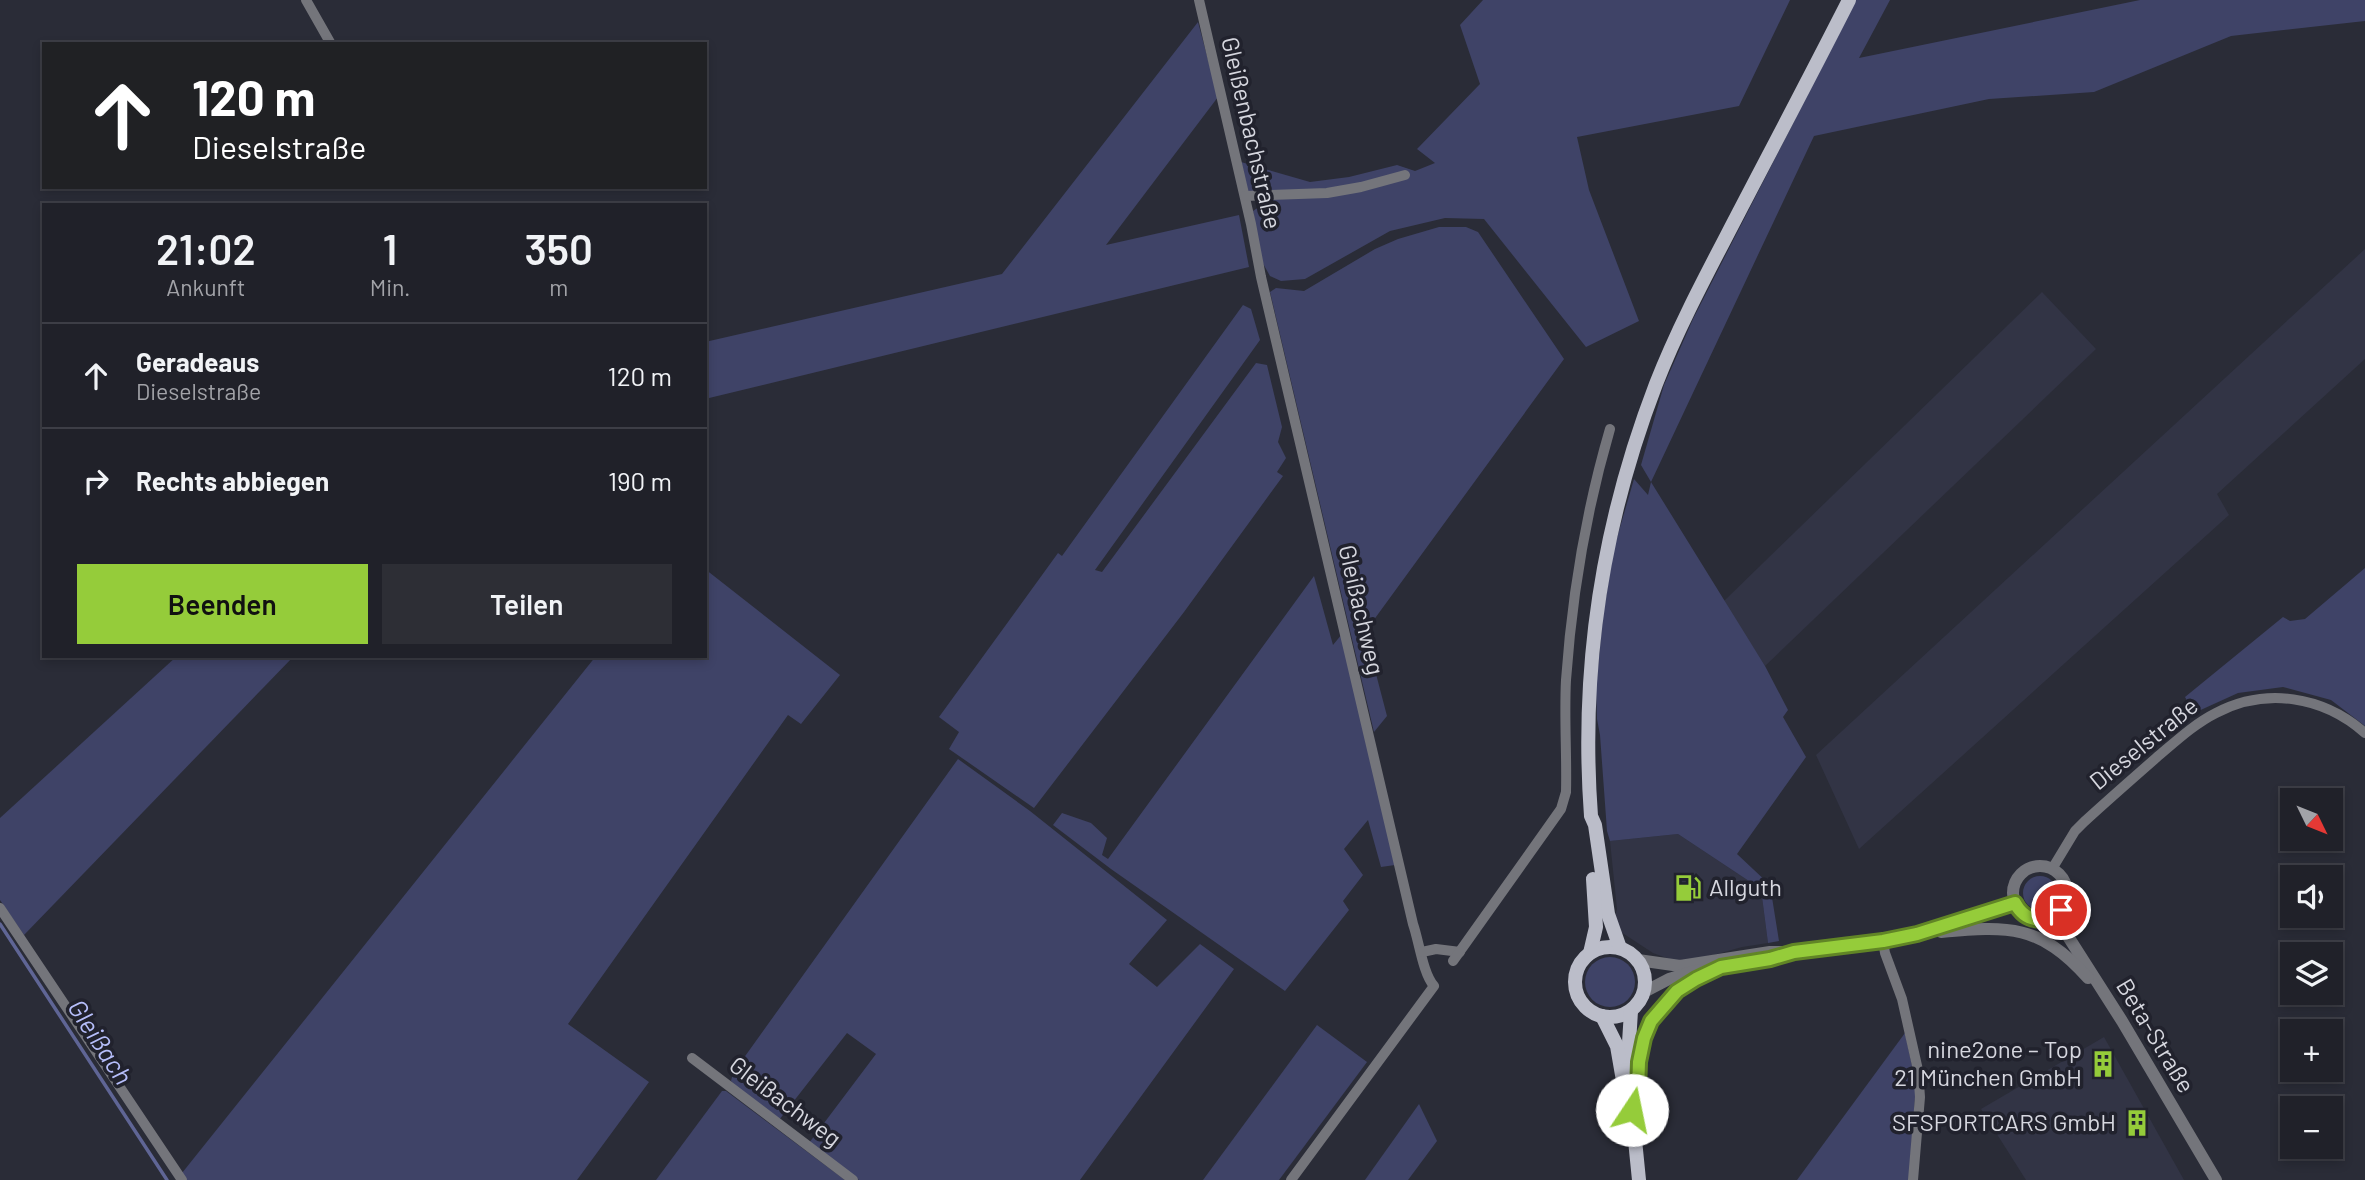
<!DOCTYPE html>
<html lang="de">
<meta charset="utf-8">
<style>
body{margin:0;font-family:Barlow,sans-serif;background:#2d2e35;color:#f1f3f6;height:100vh;display:flex;flex-direction:column;font-size:26px;white-space:nowrap}
*{box-sizing:border-box;margin:0}
p{font-size:23px;color:#a2a3a8}
.icon{flex:none;width:38px;height:38px;fill:none;stroke:currentColor;stroke-width:2;stroke-linecap:round;stroke-linejoin:round}
.map{position:relative;flex:1;overflow:hidden}
.panel{position:absolute;left:42px;top:203px;width:665px;height:455px;display:flex;flex-direction:column;background:#202129;border-radius:0px;box-shadow:0 4px 10px #0003,0 0 0 2px #3d3e46}
.panel>*{flex:none}
.top-card{position:absolute;left:42px;top:42px;width:665px;height:147px;border-radius:0px;box-shadow:0 4px 10px #0003,0 0 0 2px #3d3e46;background:#202124;color:#fff;overflow:hidden}
.needle{width:46px;rotate:133deg}
.tools{position:absolute;left:2280px;top:788px;display:grid;gap:14px}
.tools a{display:grid;place-items:center;width:63px;height:63px;border-radius:0px;background:#202129;box-shadow:0 4px 10px #0003,0 0 0 2px #3d3e46;font-size:35px}
.pin{position:absolute;display:grid;place-items:center;width:60px;height:60px;color:#fff;margin:-30px;border:4px solid #fff;border-radius:50%;box-shadow:0 2px 7px #0007}
.me{position:absolute;width:77px;margin:-38px;rotate:11deg;stroke-linejoin:round;filter:drop-shadow(0 0 5px #0008)}
.turn{display:flex;align-items:center;gap:24px;height:147px;padding:0 35px;font-size:32px}
.turn .icon{width:91px;height:91px;stroke-width:2.5}
.turn b{display:block;font-size:49px;line-height:60px}
.eta{display:flex;justify-content:space-evenly;align-items:center;height:119px;text-align:center}
.eta b{font-size:42px;font-weight:600;line-height:49px}
.action{display:flex;gap:14px;margin-top:auto;padding:14px 35px}
.action a{flex:1;height:80px;border-radius:0px;background:#95cc3a;color:#111;font-size:28px;font-weight:600;line-height:80px;text-align:center}
.action a+a{background:#2d2e35;color:#f1f3f6}
ul{padding:0;list-style:none}
li{display:flex;align-items:center;gap:21px;height:105px;padding:0 35px;border-top:2px solid #3d3e46}
li div{flex:1}
li b{display:block;font-size:26px}
li em{font-style:normal}
.map>svg:first-child{display:block}
</style>
<div class="map">
<svg width="2365" height="1180" viewBox="0 0 2365 1180">
<rect width="100%" height="100%" fill="#2a2c37"/>
<g fill="#323445">
<polygon points="2365,249 2365,359 2217,494 2229,515 1859,849 1816,755"/>
<polygon points="2042,292 2096,349 1765,666 1723,602"/>
<polygon points="1678,834 1761,889 1768,943 1742,947 1696,960 1675,961 1653,953 1621,932 1615,916 1617,909 1610,841"/>
<polygon points="2104,1037 2184,1180 2026,1180 1981,1109"/>
</g>
<g fill="#3f4367">
<polygon points="1483,0 1790,0 1739,106 1577,137 1589,190 1639,321 1586,347 1484,219 1445,218 1390,231 1305,279 1281,281 1270,276 1261,260 1253,211 1266,202 1264,193 1248,192 1241,162 1310,182 1349,177 1397,165 1415,171 1435,163 1417,149 1480,84 1460,25"/>
<polygon points="1856,0 1890,0 1859,58 2140,0 2365,0 2365,21 2231,36 2094,92 1989,99 1814,136 1651,482 1765,666 1788,710 1783,717 1806,757 1737,854 1770,885 1779,941 1768,943 1761,889 1678,834 1610,841 1607,831 1600,735 1597,719 1596,689 1603,615 1614,548 1634,479 1648,495 1651,482 1641,465 1664,385 1693,319"/>
<polygon points="1198,22 1218,97 1106,245 1239,215 1249,267 705,399 705,342 1002,274"/>
<polygon points="1439,227 1466,227 1478,232 1564,359 1365,632 1387,716 1374,732 1270,292 1276,288 1304,291 1375,249 1398,239"/>
<polygon points="1243,305 1251,309 1260,340 1095,570 1102,572 1256,363 1267,365 1282,427 1278,442 1286,458 1277,472 1283,476 1184,612 1034,808 949,749 959,732 939,717 1058,553 1062,556"/>
<polygon points="2365,568 2365,726 2331,700 2283,687 2238,693 2194,713 2185,697 2283,617 2290,621 2305,619"/>
<polygon points="705,569 840,675 801,724 788,715 568,1024 649,1082 577,1180 186,1180 182,1173 596,656 705,656"/>
<polygon points="1314,576 1333,645 1342,634 1395,865 1381,867 1368,820 1344,849 1363,875 1343,901 1349,910 1285,991 1111,869 1053,825 1062,813 1091,823 1107,838 1102,855 1108,859"/>
<polygon points="177,656 294,656 24,935 0,900 0,818"/>
<polygon points="958,759 1030,811 1167,920 1129,964 1157,987 1200,944 1234,969 1080,1180 859,1180 809,1143 876,1054 847,1033 779,1120 740,1091 731,1081 733,1073"/>
<circle cx="2040" cy="893" r="17"/>
<circle cx="1610" cy="982" r="25"/>
<polygon points="1317,1025 1367,1062 1279,1180 1203,1180"/>
<polygon points="1905,1033 1916,1084 1909,1180 1797,1180"/>
<polygon points="722,1091 726,1091 845,1180 656,1180"/>
<polygon points="1419,1104 1437,1141 1408,1180 1365,1180"/>
</g>
<g fill="none" stroke-linecap="round" stroke-linejoin="round">
<polyline stroke="#5f6595" stroke-width="3.5" points="0,924 167,1180"/>
<g stroke="#74757b" stroke-width="10">
<polyline points="306,0 331,44"/>
<path d="M 1199,0 L 1251,224 L 1261,277 L 1413,924 C 1419,941 1423,974 1434,986 L 1291,1180"/>
<polyline points="1245,196 1327,193 1361,187 1405,175"/>
<path d="M 2052,869 L 2075,831 L 2084,822 C 2108,800 2132,779 2156,758 C 2175,742 2194,724 2216,713 C 2266,687 2323,696 2365,733"/>
<polyline points="0,908 182,1180"/>
<polyline points="1883,941 1885,953 1902,999 1918,1070 1920,1097 1913,1180"/>
<polyline points="1422,952 1436,949 1460,952"/>
<path d="M 1453,961 L 1561,809 L 1566,792 C 1567,755 1564,717 1566,680 C 1572,595 1586,511 1610,429"/>
<polyline points="692,1058 853,1180"/>
</g>
<g stroke="#74757b" stroke-width="12">
<circle cx="2040" cy="893" r="27"/>
<polyline points="2055,916 2122,1021 2216,1180"/>
<path d="M 1941,932 C 2008,926 2040,924 2088,978"/>
<polyline points="1638,960 1680,966 1770,952 1794,952 1883,941 1917,934 2015,903"/>
<polyline points="1644,992 1669,979 1699,970"/>
<path d="M 1638,1081 C 1640,1016 1665,994 1721,967"/>
</g>
<g stroke="#bbbdc9" stroke-width="14">
<circle cx="1610" cy="982" r="35"/>
<path d="M 1620,948 L 1608,914 L 1595,825 L 1591,816 C 1580,668 1603,522 1656,384 C 1679,325 1710,268 1739,212 C 1776,141 1813,71 1849,0"/>
<polyline points="1590,953 1596,927 1593,879"/>
<polyline points="1631,1011 1629,1043 1635,1098 1632,1110 1639,1180"/>
<polyline points="1602,1016 1617,1046 1626,1098"/>
</g>
</g>
<g fill="none" stroke-linecap="round" stroke-linejoin="round">
<defs>
<path id="route" d="M 1632,1110 L 1638,1091 L 1639,1062 L 1644,1038 L 1651,1021 L 1677,991 L 1696,979 L 1721,967 L 1770,959 L 1794,952 L 1883,941 L 1917,934 L 2015,903 C 2025,922 2045,925 2061,910"/>
</defs>
<use href="#route" stroke="#618526" stroke-width="18"/>
<use href="#route" stroke="#95cc3a" stroke-width="12"/>
</g>
<defs>
<symbol id="fuel-bare" viewBox="-9 -9 18 18"><path d="M-5.5-6h7V0h2V4h1.3V-2.5L3-4.5l.8-.8L6-3V5H2.5V1h-1V6h-7ZM-4.2-4.7v3.2H.2V-4.7Z" fill="#95cc3a" stroke="#21222d" stroke-width="2.5" paint-order="stroke"/></symbol>
<symbol id="building-bare" viewBox="-9 -9 18 18"><path d="M-4-6H4V6H1V3H-1V6H-4ZM-2.5-4.3h1.7v1.8h-1.7ZM.8-4.3h1.7v1.8H.8ZM-2.5-1h1.7V.8h-1.7ZM.8-1h1.7V.8H.8Z" fill="#95cc3a" stroke="#21222d" stroke-width="2.5" paint-order="stroke"/></symbol>
</defs>
<g fill-rule="evenodd">
<use href="#fuel-bare" x="1669" y="869" width="38" height="38"/>
<use href="#building-bare" x="2084" y="1045" width="38" height="38"/>
<use href="#building-bare" x="2118" y="1104" width="38" height="38"/>
</g>
<g text-anchor="middle" stroke-width="7" stroke-linejoin="round" paint-order="stroke">
<g font-size="24" fill="#d6d7df" stroke="#21222d">
<text transform="translate(1251 133) rotate(77)" y="8">Gleißenbachstraße</text>
<text transform="translate(1361 610) rotate(77)" y="8">Gleißachweg</text>
<text transform="translate(2144 744) rotate(-39)" y="8">Dieselstraße</text>
<text transform="translate(2155 1036) rotate(59)" y="8">Beta-Straße</text>
<text transform="translate(785 1102) rotate(37)" y="8">Gleißachweg</text>
</g>
<g font-size="24" fill="#d6d7df" stroke="#21222d" text-anchor="end">
<text x="1709" y="896" text-anchor="start">Allguth</text>
<text x="2082" y="1058">nine2one – Top<tspan x="2082" dy="28">21 München GmbH</tspan></text>
<text x="2116" y="1131">SFSPORTCARS GmbH</text>
</g>
<g font-size="26" font-style="italic" fill="#b6befa" stroke="#21222d">
<text transform="translate(100 1042) rotate(57)" y="9">Gleißach</text>
</g>
</g>
</svg>
<div class="tools">
<a><svg class="needle" viewBox="-14 -14 28 28"><path d="M0-13l5 13h-10z" fill="#e53935"/><path d="M0 13l5-13h-10z" fill="#a2a3a8"/></svg></a>
<a><svg class="icon" aria-label="sound" viewBox="0 0 24 24"><path d="M4 9h4l5-4v14l-5-4H4zM17 9q2 3 0 6"/></svg></a>
<a><svg class="icon" aria-label="layers" viewBox="0 0 24 24"><path d="M12 4l9 5-9 5-9-5zM3 14l9 5 9-5"/></svg></a>
<a>+</a>
<a>−</a>
</div>
<div class="pin" style="left:2061px;top:910px;background:#d93025"><svg class="icon" aria-label="arrive" viewBox="0 0 24 24"><path d="M6 21V4h12l-3 4 3 4H6"/></svg></div>
<svg class="me" style="left:1632px;top:1110px" viewBox="-20 -20 40 40"><circle r="19" fill="#fff"/><path d="M0-13L10 11 0 6-10 11z" fill="#95cc3a"/></svg>
<div class="top-card">
<div class="turn"><svg class="icon" aria-label="ahead" viewBox="0 0 24 24"><path d="M12 20V5M6 11l6-6 6 6"/></svg><div><b>120 m</b>Dieselstraße</div></div>
</div>
<section class="panel">
<div class="eta">
<div><b>21:02</b><p>Ankunft</p></div>
<div><b>1</b><p>Min.</p></div>
<div><b>350</b><p>m</p></div>
</div>
<ul>
<li><svg class="icon" aria-label="ahead" viewBox="0 0 24 24"><path d="M12 20V5M6 11l6-6 6 6"/></svg><div><b>Geradeaus</b><p>Dieselstraße</p></div><em>120 m</em></li>
<li><svg class="icon" aria-label="right" viewBox="0 0 24 24"><path d="M7 20v-9h11M14 6l5 5-5 5"/></svg><div><b>Rechts abbiegen</b></div><em>190 m</em></li>
</ul>
<div class="action"><a>Beenden</a><a>Teilen</a></div>
</section>
</div>
